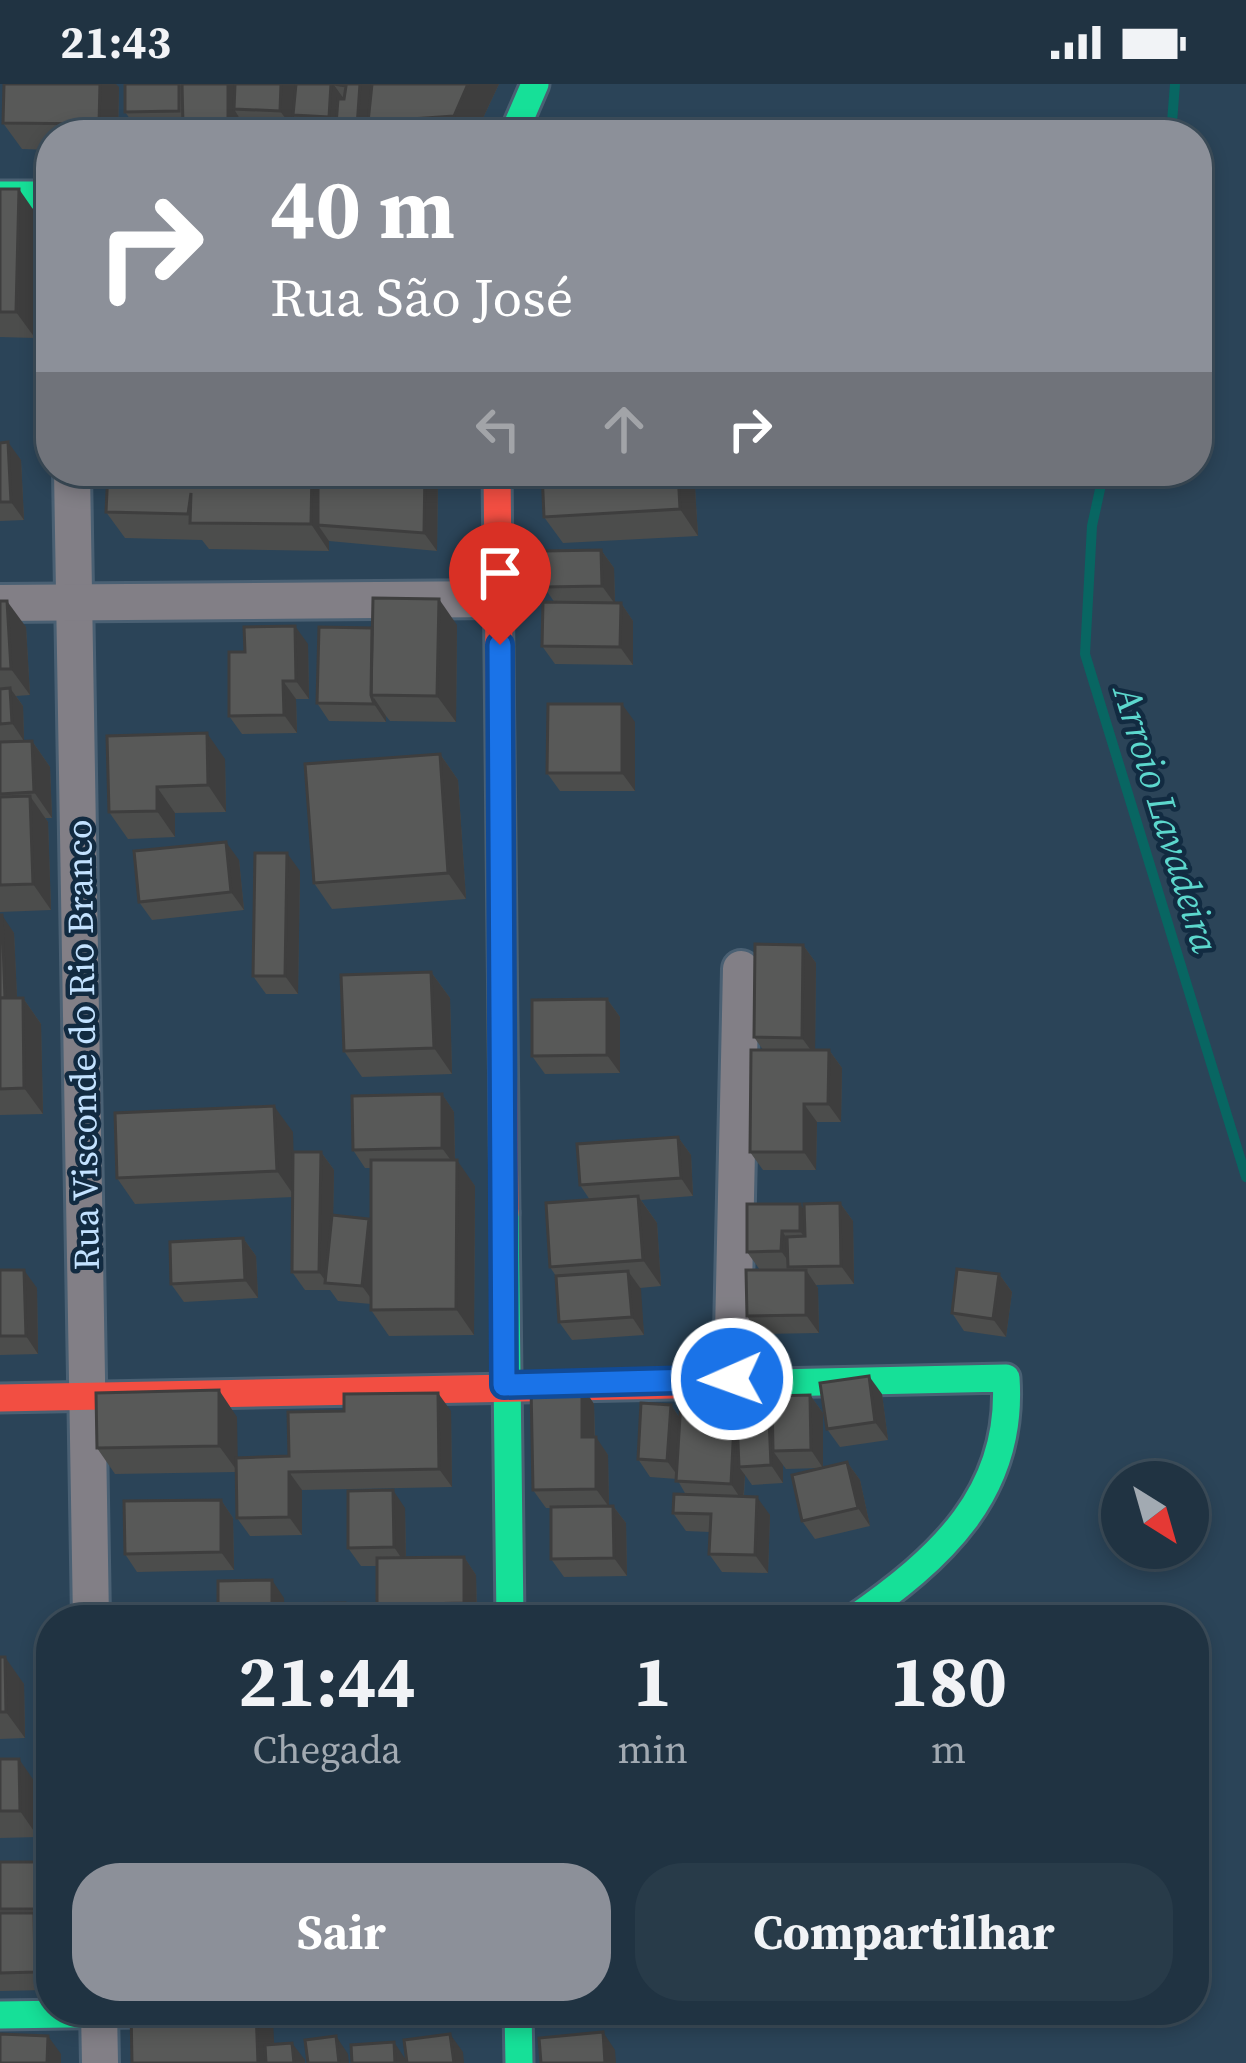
<!DOCTYPE html>
<html lang="pt">
<meta charset="utf-8">
<style>
body{margin:0;font-family:"Source Serif 4",serif;background:#283b49;color:#f1f3f6;height:100vh;display:flex;flex-direction:column;font-size:45px;white-space:nowrap}
*{box-sizing:border-box;margin:0}
p{font-size:39px;color:#a2aab2}
.icon{flex:none;width:66px;height:66px;fill:none;stroke:currentColor;stroke-width:2;stroke-linecap:round;stroke-linejoin:round}
.map{position:relative;flex:1;overflow:hidden}
.side{position:absolute;left:36px;top:1521px;width:1173px;height:420px;display:flex;flex-direction:column;background:#203342;border-radius:48px;box-shadow:0 6px 18px #0003,0 0 0 3px #3d4e5b}
.side>*{flex:none}
.hud{position:absolute;left:36px;top:36px;width:1176px;height:366px;border-radius:48px;box-shadow:0 6px 18px #0003,0 0 0 3px #3d4e5b;background:#8c9099;color:#fff;overflow:hidden}
.needle{width:78px;rotate:143deg}
.tools{position:absolute;left:1101px;top:1377px;display:grid;gap:24px}
.tools a{display:grid;place-items:center;width:108px;height:108px;border-radius:50%;background:#203342;box-shadow:0 6px 18px #0003,0 0 0 3px #3d4e5b;font-size:60px}
.pin{position:absolute;display:grid;place-items:center;width:102px;height:102px;color:#fff;margin:-123px -51px;border-radius:50% 50% 50% 0;rotate:-45deg;box-shadow:0 0 12px #0007}
.pin .icon{rotate:45deg}
.me{position:absolute;width:132px;margin:-66px;rotate:268deg;stroke-linejoin:round;filter:drop-shadow(0 0 9px #0008)}
.turn{display:flex;align-items:center;gap:42px;height:252px;padding:0 36px;font-size:54px}
.turn .icon{width:156px;height:156px;stroke-width:2.5}
.turn b{display:block;font-size:84px;line-height:102px}
.lanes{display:flex;align-items:center;height:114px;padding:0 36px;background:#0003;justify-content:center;gap:60px;direction:ltr}
.lanes .off{opacity:.35}
.eta{display:flex;justify-content:space-evenly;align-items:center;height:204px;text-align:center}
.eta b{font-size:72px;font-weight:700;line-height:84px}
.primary-button{display:flex;gap:24px;margin-top:auto;padding:24px 36px}
.primary-button a{flex:1;height:138px;border-radius:48px;background:#8c9099;color:#fff;font-size:48px;font-weight:700;line-height:138px;text-align:center}
.primary-button a+a{background:#283b49;color:#f1f3f6}
.status{display:flex;justify-content:space-between;align-items:center;height:84px;padding:0 60px;background:#203342;direction:ltr}
.status svg{height:33px;fill:currentColor}
.map>svg:first-child{display:block}
</style>
<div class="status"><b>21:43</b><svg viewBox="0 0 49 12"><path d="M0 12V9h3v3zM5 12V6h3v6zM10 12V3h3v9zM15 12V0h3v12zM26 1h20v11H26zM47 4h2v5h-2z"/></svg></div>
<div class="map">
<svg width="1246" height="1979" viewBox="0 0 1246 1979">
<rect width="100%" height="100%" fill="#2b4458"/>
<g fill="none" stroke-linecap="round" stroke-linejoin="round">
<g stroke="#086662" stroke-width="10">
<polyline points="1171,51 1175,0"/>
<polyline points="1104,387 1092,442 1085,570 1246,1093"/>
</g>
<defs>
<g id="street">
<polyline points="72,387 91,1536"/>
<polyline points="0,519 500,515"/>
<polyline points="732,1295 741,885"/>
<polyline points="99,1926 100,1979"/>
</g>
<g id="fast">
<polyline points="513,51 535,0"/>
<polyline points="0,111 51,111"/>
<polyline points="505,1129 510,1536"/>
<path d="M 723,1300 L 1006,1294 C 1014,1409 940,1475 852,1536"/>
<polyline points="518,1926 519,1979"/>
<polyline points="0,1931 331,1926"/>
</g>
<g id="jam">
<polyline points="497,387 505,1129"/>
<polyline points="0,1314 723,1300"/>
</g>
</defs>
<use href="#street" stroke="#4a6073" stroke-width="42"/>
<use href="#fast" stroke="#4a6073" stroke-width="33"/>
<use href="#jam" stroke="#4a6073" stroke-width="33"/>
<use href="#street" stroke="#827f86" stroke-width="36"/>
<use href="#fast" stroke="#16e098" stroke-width="27"/>
<use href="#jam" stroke="#f24e42" stroke-width="27"/>
</g>
<g fill="#4c4d4c">
<polygon points="125,0 181,0 182,3 182,0 499,0 475,51 377,51 371,42 370,51 306,49 299,38 298,51 252,51 240,35 241,51 189,51 185,45 138,46 125,28"/>
<polygon points="119,3 118,51 51,51 51,66 22,65 3,39"/>
<polygon points="0,105 37,131 35,254 0,253"/>
<polygon points="0,359 21,376 24,436 0,437"/>
<polygon points="694,387 698,452 563,459 544,433"/>
<polygon points="438,390 437,467 329,457 329,467 209,465 202,456 125,454 106,428"/>
<polygon points="601,466 614,484 615,519 621,519 633,537 633,581 555,580 542,562 555,519 544,503"/>
<polygon points="0,517 26,543 30,611 16,612 23,622 24,657 32,657 50,683 52,734 45,734 48,738 51,826 0,828"/>
<polygon points="457,541 456,638 390,637 386,632 386,638 329,637 317,619 372,544"/>
<polygon points="308,560 309,615 296,615 297,649 242,650 229,632 245,568"/>
<polygon points="635,638 635,707 560,707 547,689"/>
<polygon points="107,652 225,675 226,728 175,729 175,753 128,755 109,728"/>
<polygon points="440,670 458,696 466,815 332,825 314,799"/>
<polygon points="239,776 244,826 152,836 139,818"/>
<polygon points="300,787 298,910 266,910 253,892"/>
<polygon points="0,831 14,849 17,914 23,914 41,940 43,1030 0,1031"/>
<polygon points="803,861 816,879 815,966 829,966 842,984 841,1038 817,1038 816,1086 763,1086 750,1068 763,966 754,953"/>
<polygon points="431,888 450,914 452,990 362,993 344,967"/>
<polygon points="607,915 620,933 620,989 545,990 532,972"/>
<polygon points="442,1010 454,1028 455,1076 475,1102 474,1251 389,1252 371,1226 371,1220 338,1217 330,1206 305,1206 292,1188 293,1113 135,1120 117,1094 293,1048 293,1069 321,1068 334,1086 333,1131 369,1135 371,1137 371,1084 365,1084 353,1066"/>
<polygon points="678,1053 691,1071 693,1112 641,1116 657,1139 661,1202 640,1204 644,1251 572,1256 559,1238 556,1192 550,1183 590,1116 580,1101"/>
<polygon points="840,1119 853,1137 854,1200 816,1201 818,1204 819,1249 759,1250 747,1232 760,1186 747,1168 800,1120 804,1126"/>
<polygon points="243,1154 256,1172 258,1214 184,1218 171,1200"/>
<polygon points="0,1186 37,1204 38,1270 0,1271"/>
<polygon points="999,1190 1012,1208 1006,1253 964,1247 952,1229"/>
<polygon points="582,1302 594,1320 595,1353 608,1371 609,1422 613,1422 626,1439 627,1492 564,1493 551,1475 551,1424 546,1424 533,1406"/>
<polygon points="882,1310 888,1356 840,1363 827,1345"/>
<polygon points="768,1311 772,1317 810,1311 823,1329 823,1384 847,1378 860,1396 870,1442 815,1455 802,1437 820,1384 786,1385 783,1381 783,1399 752,1401 745,1391 744,1412 770,1431 768,1489 722,1488 709,1470 710,1448 686,1447 673,1429 686,1411 677,1395 650,1393 638,1375 671,1321 680,1334"/>
<polygon points="451,1327 452,1403 302,1406 302,1451 250,1452 237,1434 236,1388 115,1390 97,1364 237,1333 237,1373 289,1372"/>
<polygon points="221,1416 233,1434 234,1486 137,1488 125,1470"/>
<polygon points="405,1424 406,1474 464,1473 476,1491 477,1536 287,1536 345,1519 357,1535 377,1521 377,1482 361,1482 348,1464"/>
<polygon points="0,1573 24,1600 25,1654 0,1655"/>
<polygon points="0,1675 37,1701 38,1753 0,1754"/>
<polygon points="0,1778 36,1778 49,1796 50,1843 44,1843 46,1847 47,1906 0,1907"/>
<polygon points="539,1926 624,1926 624,1941 552,1944"/>
</g>
<g fill="#3e3e3e">
<polygon points="100,0 116,0 119,3 118,51 107,51 99,40"/>
<polygon points="228,0 240,0 234,25 240,35 241,51 236,51 228,40"/>
<polygon points="281,0 301,0 293,31 299,38 298,51 280,27"/>
<polygon points="331,0 345,0 334,1 344,15 336,41 341,51 329,33"/>
<polygon points="360,0 374,0 368,38 371,42 370,51 363,51 357,43"/>
<polygon points="468,0 499,0 475,51 468,51 454,32"/>
<polygon points="19,105 37,131 35,254 16,228"/>
<polygon points="8,358 21,376 24,436 11,418"/>
<polygon points="312,387 330,387 318,441 329,457 329,467 311,440"/>
<polygon points="425,387 436,387 438,390 437,467 424,449"/>
<polygon points="678,387 694,387 698,452 680,425"/>
<polygon points="601,466 614,484 615,520 602,502"/>
<polygon points="439,515 457,541 456,638 437,612"/>
<polygon points="7,517 26,543 30,611 11,585"/>
<polygon points="621,519 633,537 633,581 620,563"/>
<polygon points="295,542 308,560 309,615 296,597"/>
<polygon points="283,597 296,615 297,649 284,631"/>
<polygon points="10,604 23,622 24,657 12,639"/>
<polygon points="374,614 386,632 386,638 374,620"/>
<polygon points="622,620 635,638 635,707 622,689"/>
<polygon points="207,649 225,675 226,728 208,701"/>
<polygon points="32,657 50,683 52,734 34,708"/>
<polygon points="440,670 458,696 466,815 448,789"/>
<polygon points="157,703 175,729 175,753 157,727"/>
<polygon points="30,712 48,738 51,826 33,800"/>
<polygon points="226,758 239,776 244,826 231,808"/>
<polygon points="287,769 300,787 298,910 285,892"/>
<polygon points="2,831 14,849 18,934 5,916"/>
<polygon points="803,861 816,879 815,972 802,954"/>
<polygon points="431,888 450,914 452,990 434,964"/>
<polygon points="23,914 41,940 43,1030 24,1004"/>
<polygon points="607,915 620,933 620,989 607,971"/>
<polygon points="829,966 842,984 841,1038 828,1020"/>
<polygon points="442,1010 454,1028 455,1082 442,1064"/>
<polygon points="804,1020 817,1038 816,1086 804,1068"/>
<polygon points="274,1022 293,1048 295,1113 277,1087"/>
<polygon points="678,1053 691,1071 693,1112 681,1094"/>
<polygon points="321,1068 334,1086 332,1200 327,1199 319,1188"/>
<polygon points="457,1076 475,1102 474,1251 456,1225"/>
<polygon points="638,1112 657,1139 661,1202 643,1176"/>
<polygon points="840,1119 853,1137 854,1200 841,1182"/>
<polygon points="800,1120 812,1138 813,1165 800,1147"/>
<polygon points="369,1135 381,1153 375,1220 362,1202"/>
<polygon points="782,1147 794,1165 794,1185 781,1167"/>
<polygon points="243,1154 256,1172 258,1214 245,1196"/>
<polygon points="24,1186 37,1204 38,1270 26,1252"/>
<polygon points="806,1186 818,1204 819,1249 806,1231"/>
<polygon points="628,1187 641,1205 644,1251 632,1233"/>
<polygon points="999,1190 1012,1208 1006,1253 993,1235"/>
<polygon points="869,1292 882,1310 888,1356 875,1338"/>
<polygon points="582,1302 594,1320 595,1371 582,1353"/>
<polygon points="219,1306 237,1333 238,1388 219,1362"/>
<polygon points="438,1309 451,1327 452,1403 439,1385"/>
<polygon points="768,1311 781,1329 773,1367 783,1381 783,1399 771,1381"/>
<polygon points="810,1311 823,1329 823,1384 811,1366"/>
<polygon points="735,1320 747,1338 739,1383 745,1391 743,1418 731,1400"/>
<polygon points="671,1321 683,1339 680,1395 667,1377"/>
<polygon points="596,1353 608,1371 609,1423 596,1405"/>
<polygon points="847,1378 860,1396 870,1442 858,1424"/>
<polygon points="289,1388 302,1406 302,1451 289,1433"/>
<polygon points="393,1406 405,1424 406,1481 394,1463"/>
<polygon points="757,1413 770,1431 768,1489 755,1471"/>
<polygon points="221,1416 233,1434 234,1486 221,1468"/>
<polygon points="613,1422 626,1439 627,1492 614,1474"/>
<polygon points="464,1473 476,1491 477,1536 464,1519"/>
<polygon points="272,1496 284,1514 285,1536 272,1536"/>
<polygon points="345,1519 358,1536 346,1536"/>
<polygon points="424,1520 435,1536 424,1536"/>
<polygon points="5,1573 24,1600 25,1654 6,1628"/>
<polygon points="19,1675 37,1701 38,1753 20,1727"/>
<polygon points="36,1778 49,1796 50,1843 37,1825"/>
<polygon points="34,1829 46,1847 47,1906 35,1888"/>
<polygon points="256,1926 267,1926 273,1934 275,1979 258,1979"/>
<polygon points="614,1926 624,1926 624,1941"/>
<polygon points="603,1948 615,1966 616,1979 605,1979"/>
<polygon points="450,1950 463,1968 464,1979 454,1979"/>
<polygon points="48,1952 61,1970 61,1979 47,1979"/>
<polygon points="336,1952 348,1970 349,1979 339,1979"/>
<polygon points="394,1958 406,1976 406,1979 395,1979"/>
<polygon points="292,1959 305,1976 305,1979 294,1979"/>
</g>
<g fill="#585958" stroke="#3e3e3e" stroke-width="3">
<polygon points="4,0 100,0 99,40 3,39"/>
<polygon points="125,0 179,0 179,27 125,28"/>
<polygon points="182,0 228,0 228,40 183,41"/>
<polygon points="235,0 281,0 280,27 234,25"/>
<polygon points="296,0 331,0 329,33 293,31"/>
<polygon points="334,0 360,0 357,43 336,41 338,15 344,15 346,2"/>
<polygon points="372,0 468,0 454,32 368,38"/>
<polygon points="0,105 19,105 16,228 0,228"/>
<polygon points="8,358 11,418 0,418 0,359"/>
<polygon points="108,387 312,387 311,440 190,439 191,409 188,430 106,428"/>
<polygon points="318,387 425,387 424,449 318,441"/>
<polygon points="542,387 678,387 680,425 544,433"/>
<polygon points="601,466 602,502 544,503 544,467"/>
<polygon points="373,514 439,515 437,612 371,611"/>
<polygon points="0,517 7,517 11,585 0,585"/>
<polygon points="543,518 621,519 620,563 542,562"/>
<polygon points="295,542 296,597 283,597 284,631 229,632 229,568 245,568 244,543"/>
<polygon points="319,543 372,544 371,611 374,620 317,619"/>
<polygon points="10,604 12,639 0,640 0,605"/>
<polygon points="548,620 622,620 622,689 547,689"/>
<polygon points="207,649 208,701 157,703 157,727 109,728 107,652"/>
<polygon points="32,657 34,708 0,710 0,658"/>
<polygon points="440,670 448,789 314,799 305,680"/>
<polygon points="30,712 33,800 0,801 0,713"/>
<polygon points="226,758 231,808 139,818 134,767"/>
<polygon points="255,769 287,769 285,892 253,892"/>
<polygon points="0,831 2,831 5,914 0,914"/>
<polygon points="755,860 803,861 802,954 754,953"/>
<polygon points="431,888 434,964 344,967 341,891"/>
<polygon points="0,914 23,914 24,1004 0,1005"/>
<polygon points="607,915 607,971 532,972 532,916"/>
<polygon points="751,966 829,966 828,1020 804,1020 804,1068 750,1068"/>
<polygon points="442,1010 442,1064 353,1066 352,1012"/>
<polygon points="274,1022 277,1087 117,1094 115,1029"/>
<polygon points="678,1053 681,1094 580,1101 577,1060"/>
<polygon points="293,1068 321,1068 319,1188 292,1188"/>
<polygon points="371,1076 457,1076 456,1225 371,1226"/>
<polygon points="638,1112 643,1176 550,1183 546,1119"/>
<polygon points="840,1119 841,1182 788,1183 787,1153 805,1152 804,1120"/>
<polygon points="747,1120 800,1120 800,1147 782,1147 781,1167 747,1168"/>
<polygon points="332,1131 369,1135 362,1202 325,1199"/>
<polygon points="243,1154 245,1196 171,1200 170,1158"/>
<polygon points="957,1185 999,1190 993,1235 952,1229"/>
<polygon points="0,1186 24,1186 26,1252 0,1252"/>
<polygon points="746,1186 806,1186 806,1231 747,1232"/>
<polygon points="628,1187 632,1233 559,1238 556,1192"/>
<polygon points="869,1292 875,1338 827,1345 820,1299"/>
<polygon points="531,1302 582,1302 582,1353 596,1353 596,1405 533,1406"/>
<polygon points="219,1306 219,1362 97,1364 96,1309"/>
<polygon points="438,1309 439,1385 289,1388 289,1433 237,1434 236,1374 289,1372 288,1328 344,1327 344,1310"/>
<polygon points="768,1311 771,1381 739,1383 736,1312"/>
<polygon points="810,1311 811,1366 773,1367 772,1312"/>
<polygon points="681,1317 735,1320 731,1400 676,1397"/>
<polygon points="641,1319 671,1321 667,1377 638,1375"/>
<polygon points="847,1378 858,1424 802,1437 792,1391"/>
<polygon points="393,1406 394,1463 348,1464 348,1407"/>
<polygon points="674,1410 757,1413 755,1471 709,1470 711,1430 673,1429"/>
<polygon points="221,1416 221,1468 125,1470 124,1417"/>
<polygon points="613,1422 614,1474 551,1475 551,1423"/>
<polygon points="464,1473 464,1519 424,1520 424,1536 357,1536 357,1521 377,1521 377,1474"/>
<polygon points="272,1496 272,1536 218,1536 218,1497"/>
<polygon points="345,1519 346,1536 287,1536 287,1520"/>
<polygon points="0,1573 5,1573 6,1628 0,1628"/>
<polygon points="0,1675 19,1675 20,1727 0,1727"/>
<polygon points="0,1778 36,1778 37,1825 0,1825"/>
<polygon points="0,1829 34,1829 35,1888 0,1889"/>
<polygon points="131,1926 256,1926 258,1979 132,1979"/>
<polygon points="603,1948 605,1979 541,1979 539,1954"/>
<polygon points="0,1950 48,1952 47,1979 0,1979"/>
<polygon points="450,1950 454,1979 407,1979 404,1956"/>
<polygon points="336,1952 339,1979 308,1979 305,1956"/>
<polygon points="394,1958 395,1979 352,1979 351,1961"/>
<polygon points="292,1959 294,1979 266,1979 265,1961"/>
</g>
<g fill="none" stroke-linecap="round" stroke-linejoin="round">
<defs>
<polyline id="route" points="500,561 504,1301 732,1295"/>
</defs>
<use href="#route" stroke="#114b97" stroke-width="30"/>
<use href="#route" stroke="#1a73e8" stroke-width="21"/>
</g>
<g text-anchor="middle" stroke-width="9" stroke-linejoin="round" paint-order="stroke">
<g font-size="36" fill="#c3e2ff" stroke="#122b41">
<text transform="translate(82 961) rotate(-91)" y="13">Rua Visconde do Rio Branco</text>
</g>
<g font-size="39" font-style="italic" fill="#5cd7cd" stroke="#122b41">
<text transform="translate(1167 735) rotate(73)" y="14">Arroio Lavadeira</text>
</g>
</g>
</svg>
<div class="tools">
<a><svg class="needle" viewBox="-14 -14 28 28"><path d="M0-13l5 13h-10z" fill="#e53935"/><path d="M0 13l5-13h-10z" fill="#a2aab2"/></svg></a>
</div>
<div class="pin" style="left:500px;top:561px;background:#d93025"><svg class="icon" aria-label="arrive" viewBox="0 0 24 24"><path d="M6 21V4h12l-3 4 3 4H6"/></svg></div>
<svg class="me" style="left:732px;top:1295px" viewBox="-20 -20 40 40"><circle r="17" fill="#1a73e8" stroke="#fff" stroke-width="3"/><path d="M0-11L8 9 0 5-8 9z" fill="#fff"/></svg>
<div class="hud">
<div class="turn"><svg class="icon" aria-label="right" viewBox="0 0 24 24"><path d="M7 20v-9h11M14 6l5 5-5 5"/></svg><div><b>40 m</b>Rua São José</div></div>
<div class="lanes"><svg class="icon off" aria-label="left" viewBox="0 0 24 24"><path d="M17 20v-9H6M10 6l-5 5 5 5"/></svg><svg class="icon off" aria-label="ahead" viewBox="0 0 24 24"><path d="M12 20V5M6 11l6-6 6 6"/></svg><svg class="icon" aria-label="right" viewBox="0 0 24 24"><path d="M7 20v-9h11M14 6l5 5-5 5"/></svg></div>
</div>
<section class="side">
<div class="eta">
<div><b>21:44</b><p>Chegada</p></div>
<div><b>1</b><p>min</p></div>
<div><b>180</b><p>m</p></div>
</div>
<div class="primary-button"><a>Sair</a><a>Compartilhar</a></div>
</section>
</div>
